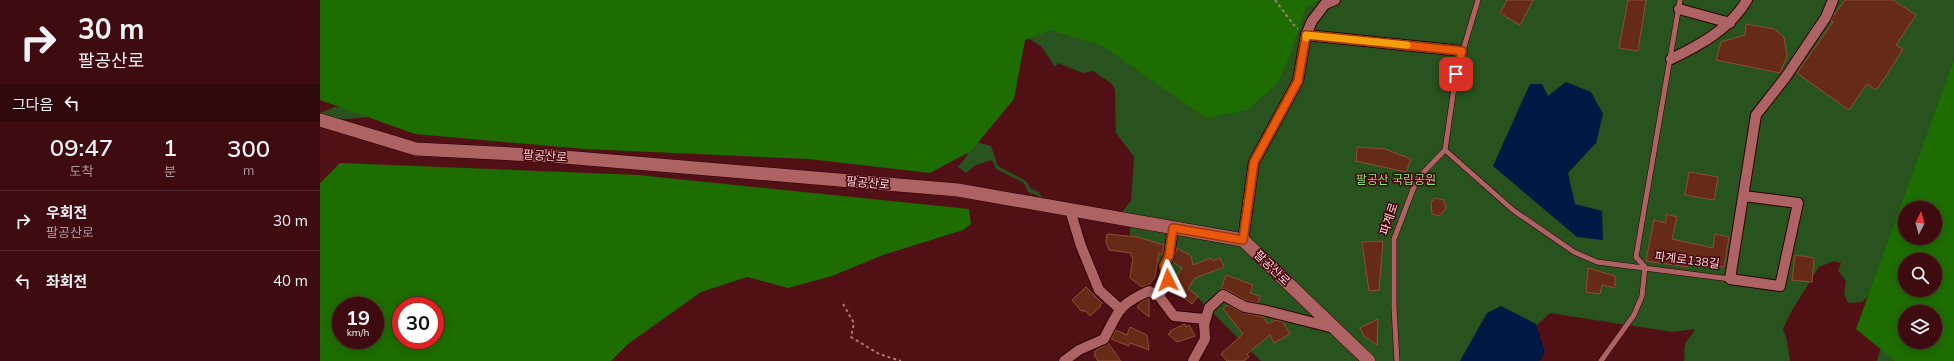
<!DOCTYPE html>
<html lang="ko">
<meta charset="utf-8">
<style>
body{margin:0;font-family:Mulish,"Noto Sans KR",sans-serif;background:#441419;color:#f1f3f6;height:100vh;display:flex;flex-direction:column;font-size:15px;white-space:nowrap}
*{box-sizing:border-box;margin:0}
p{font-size:13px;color:#ad9b9f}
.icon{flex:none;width:22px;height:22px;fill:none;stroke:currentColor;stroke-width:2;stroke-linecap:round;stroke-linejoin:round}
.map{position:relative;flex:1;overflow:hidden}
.side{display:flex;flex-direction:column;background:#3d0b10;width:320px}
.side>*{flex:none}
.banner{background:#3d0b10;color:#f1f3f6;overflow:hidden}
.needle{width:26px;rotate:6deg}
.buttons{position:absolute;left:1578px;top:201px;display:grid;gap:8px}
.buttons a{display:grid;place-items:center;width:44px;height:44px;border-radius:50%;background:#3d0b10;box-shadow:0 2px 10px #0003,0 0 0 1px #562b30;font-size:20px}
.speed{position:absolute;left:12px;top:297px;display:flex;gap:8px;font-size:20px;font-weight:700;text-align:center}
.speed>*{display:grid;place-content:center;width:52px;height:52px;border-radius:50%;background:#3d0b10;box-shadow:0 2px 10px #0003,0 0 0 1px #562b30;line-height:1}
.speed small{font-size:10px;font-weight:400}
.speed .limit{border:6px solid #d22;background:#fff;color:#111}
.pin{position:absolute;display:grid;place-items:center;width:34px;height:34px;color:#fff;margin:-17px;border-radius:8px;box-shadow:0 2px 6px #0006}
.me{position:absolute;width:44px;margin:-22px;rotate:357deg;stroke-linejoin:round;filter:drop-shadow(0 0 3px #0008)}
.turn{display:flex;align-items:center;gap:14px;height:84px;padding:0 12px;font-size:18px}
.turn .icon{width:52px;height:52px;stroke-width:2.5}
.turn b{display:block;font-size:28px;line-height:34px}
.then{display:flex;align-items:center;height:38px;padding:0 12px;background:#0003;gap:8px;font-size:15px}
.eta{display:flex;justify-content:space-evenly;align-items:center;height:68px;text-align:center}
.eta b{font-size:24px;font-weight:600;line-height:28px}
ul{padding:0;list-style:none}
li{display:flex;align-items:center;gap:12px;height:60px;padding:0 12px;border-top:1px solid #562b30}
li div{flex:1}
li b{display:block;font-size:15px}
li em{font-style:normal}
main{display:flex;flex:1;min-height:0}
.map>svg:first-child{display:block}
</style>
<main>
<section class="side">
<div class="banner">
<div class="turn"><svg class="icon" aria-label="right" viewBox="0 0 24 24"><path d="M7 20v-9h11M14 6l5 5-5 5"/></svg><div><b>30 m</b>팔공산로</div></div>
<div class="then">그다음<svg class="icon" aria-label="left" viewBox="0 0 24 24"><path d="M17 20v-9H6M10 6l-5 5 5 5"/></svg></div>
</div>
<div class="eta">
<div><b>09:47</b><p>도착</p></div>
<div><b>1</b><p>분</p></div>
<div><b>300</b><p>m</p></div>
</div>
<ul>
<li><svg class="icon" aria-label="right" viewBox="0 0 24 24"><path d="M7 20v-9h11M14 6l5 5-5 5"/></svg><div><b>우회전</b><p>팔공산로</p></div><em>30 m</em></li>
<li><svg class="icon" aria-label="left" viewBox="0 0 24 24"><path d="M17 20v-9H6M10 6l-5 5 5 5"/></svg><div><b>좌회전</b></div><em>40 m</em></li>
</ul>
</section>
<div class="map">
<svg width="1634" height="361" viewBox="0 0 1634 361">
<rect width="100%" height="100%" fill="#510f16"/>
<path fill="#28521e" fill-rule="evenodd" d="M 21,0 L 1634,0 L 1634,361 L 1557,361 L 1564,336 L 1557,288 L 1542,302 L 1528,303 L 1524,294 L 1526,281 L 1518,271 L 1521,263 L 1514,261 L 1499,267 L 1471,312 L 1463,329 L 1467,340 L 1470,361 L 1364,361 C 1365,354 1363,349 1366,342 C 1369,337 1373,335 1375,329 L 1352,332 L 1230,313 L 1215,327 L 1188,361 L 941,361 L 862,282 L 849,271 L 814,250 L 810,234 L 810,224 L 802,212 L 811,201 L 814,157 L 796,133 L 795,90 L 792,84 L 773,71 L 763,73 L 738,63 L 735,67 L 721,46 L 704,36 L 649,140 L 671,146 L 678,166 L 706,181 L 711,189 L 719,192 L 722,197 L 733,202 L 708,192 L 704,183 L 676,169 L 672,160 L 656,165 L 646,173 L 638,167 L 647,156 L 648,143 L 78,115 L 26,119 L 0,117 L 0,113 L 15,107 L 24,106 ZM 1585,208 L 1615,208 L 1615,238 L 1585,238 ZM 1585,260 L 1615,260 L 1615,290 L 1585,290 ZM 1585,312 L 1615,312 L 1615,342 L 1585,342 Z"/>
<g fill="#1e6d01" fill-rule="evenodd">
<polygon points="0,0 998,0 986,7 970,56 956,85 927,110 886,118 781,45 730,30 705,40 694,99 651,151 610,173 489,159 265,149 95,134 0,100"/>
<path d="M 1634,60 L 1634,361 L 1575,361 L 1536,329 ZM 1585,208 L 1615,208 L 1615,238 L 1585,238 ZM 1585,260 L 1615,260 L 1615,290 L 1585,290 ZM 1585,312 L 1615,312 L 1615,342 L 1585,342 Z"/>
<path d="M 20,163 L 318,175 L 649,209 L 651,224 L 643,230 L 563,255 L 512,276 L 468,288 L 427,277 L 381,292 L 308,344 L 291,361 L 0,361 L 0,183 ZM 21,306 L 55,306 L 55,340 L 21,340 ZM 81,306 L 115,306 L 115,340 L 81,340 Z"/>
</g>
<g fill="#001844">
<polygon points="1246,82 1271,92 1283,114 1276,143 1248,173 1255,204 1282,211 1283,240 1257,237 1173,166 1210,84 1222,84 1228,96"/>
<polygon points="1181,306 1216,324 1225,352 1220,361 1140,361 1167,313"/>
</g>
<g fill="#652b16" stroke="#904e36">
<polygon points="1187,0 1213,0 1200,25 1180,13"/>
<polygon points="1308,0 1326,0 1318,51 1299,48"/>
<polygon points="1525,0 1573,0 1596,15 1576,45 1583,49 1568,73 1556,90 1547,84 1529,110 1477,73 1513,22 1511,21 1512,18"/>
<polygon points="1426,24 1454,29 1464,37 1467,56 1460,73 1396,60 1401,42 1425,35"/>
<polygon points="1037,147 1065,149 1091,159 1086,172 1036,161"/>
<polygon points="1369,172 1398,177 1394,200 1365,195"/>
<polygon points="1115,198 1124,200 1126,209 1119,216 1112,214 1111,202"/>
<polygon points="1346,214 1357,217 1352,239 1393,248 1395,234 1409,237 1404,267 1390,265 1391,260 1370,255 1368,267 1326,261 1334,220 1346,223"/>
<polygon points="787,234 817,237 844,245 842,255 839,253 835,277 829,285 822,287 810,278 813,257 811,256 811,253 789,250 786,242"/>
<polygon points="1063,241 1059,290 1049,291 1042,242"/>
<polygon points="857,248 871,256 873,265 891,258 893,261 900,258 904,267 875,278 868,289 878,296 872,304 851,288 859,277 857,276 862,268 853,262"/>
<polygon points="1475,255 1494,258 1492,282 1472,280"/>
<polygon points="1268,268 1295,276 1295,288 1282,285 1280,294 1266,292"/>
<polygon points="906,275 933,285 930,293 940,296 938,303 927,301 906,289 901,289"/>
<polygon points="766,287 782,303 780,305 781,306 770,316 766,311 761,311 752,300"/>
<polygon points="829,298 829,317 817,307 821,302"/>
<polygon points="908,305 924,313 943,317 948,324 955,320 963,322 970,334 954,343 950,335 927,354 929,357 924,361 907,361 901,354 923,334 903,309"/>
<polygon points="1058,319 1057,345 1044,336 1040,328"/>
<polygon points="865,324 866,327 869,325 875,336 857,342 848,334 851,333 850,331"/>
<polygon points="810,327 827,335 829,350 810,343 809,346 791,339 796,330 807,335"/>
<polygon points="788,343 801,361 778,361 774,355 776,354 774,352"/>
</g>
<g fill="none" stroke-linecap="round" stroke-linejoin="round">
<defs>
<g id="service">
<polyline points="1125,150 1193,210 1254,252 1277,262 1410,279"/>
<polyline points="1077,361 1074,308 1074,239 1097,179 1125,150 1136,74 1158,0"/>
<polyline points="1281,361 1314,315 1322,296 1325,267 1316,257 1360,0"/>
</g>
<g id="minor">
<polyline points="1359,9 1410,23"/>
<polyline points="986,35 1142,51"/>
<path d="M 1351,59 C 1380,45 1410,29 1427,0"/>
<polyline points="1424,196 1478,203 1460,286 1410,279 1436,115 1465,78 1506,17 1513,0"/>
<polyline points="750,210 761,246 779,290 800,309"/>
<polyline points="853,228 849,256 844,266 848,280 839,296 854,316 884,319 885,339 873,361"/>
<polyline points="923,240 934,162 978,81 986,35 992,21 1005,4 1015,0"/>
<polyline points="884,325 889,308 903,295 925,307 943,310 1014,328"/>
<path d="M 744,361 L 759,350 L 784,339 C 799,310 798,305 829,291 L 839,296"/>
</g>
<polyline id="tertiary" points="0,120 96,149 232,156 638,190 923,240 1049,361"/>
</defs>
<use href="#service" stroke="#2e0005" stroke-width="6"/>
<use href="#minor" stroke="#2e0005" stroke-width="12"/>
<use href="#tertiary" stroke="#2e0005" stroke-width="14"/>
<g stroke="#aa797b" stroke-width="2" stroke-dasharray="3 3" stroke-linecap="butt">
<polyline points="955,0 973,24 978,29"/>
<polyline points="523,304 534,323 531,337 559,354 581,361"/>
</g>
<use href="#service" stroke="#ad6363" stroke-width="5"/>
<use href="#minor" stroke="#ad6363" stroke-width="10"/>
<use href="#tertiary" stroke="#ad6363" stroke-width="13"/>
</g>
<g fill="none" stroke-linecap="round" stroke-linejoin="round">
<defs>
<polyline id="route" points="848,280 844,266 849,256 853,228 923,240 934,162 978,81 986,35 1142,51 1136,74"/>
</defs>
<use href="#route" stroke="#983908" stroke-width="10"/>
<use href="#route" stroke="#ea580c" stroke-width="7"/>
<polyline stroke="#f59e0b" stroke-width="7" points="986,38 986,35 1087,45"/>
</g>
<g text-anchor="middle" stroke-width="3" stroke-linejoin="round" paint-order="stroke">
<g font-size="12" fill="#fddbda" stroke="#45020d">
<text transform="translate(225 156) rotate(4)" y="4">팔공산로</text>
<text transform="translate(548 183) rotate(5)" y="4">팔공산로</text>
<text transform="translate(1069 219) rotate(-71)" y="4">파계로</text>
<text transform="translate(1367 260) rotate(7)" y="4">파계로138길</text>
<text transform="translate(952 268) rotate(44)" y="4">팔공산로</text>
</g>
<g font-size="12" fill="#87e771" stroke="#45020d">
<text x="1076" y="184">팔공산 국립공원</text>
</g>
</g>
</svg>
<div class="buttons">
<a><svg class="needle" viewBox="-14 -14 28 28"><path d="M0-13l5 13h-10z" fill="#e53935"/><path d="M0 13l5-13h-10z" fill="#ad9b9f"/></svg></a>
<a><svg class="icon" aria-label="search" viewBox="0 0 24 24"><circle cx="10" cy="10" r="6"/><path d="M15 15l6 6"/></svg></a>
<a><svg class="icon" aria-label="layers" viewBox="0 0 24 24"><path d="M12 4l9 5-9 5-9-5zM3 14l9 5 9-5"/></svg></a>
</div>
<div class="speed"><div>19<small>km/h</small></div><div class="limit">30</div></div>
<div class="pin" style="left:1136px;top:74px;background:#d93025"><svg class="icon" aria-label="arrive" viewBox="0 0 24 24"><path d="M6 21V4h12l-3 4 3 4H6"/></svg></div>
<svg class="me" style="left:848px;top:280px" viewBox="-20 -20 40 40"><path d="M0-17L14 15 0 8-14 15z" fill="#ea580c" stroke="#fff" stroke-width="4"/></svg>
</div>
</main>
